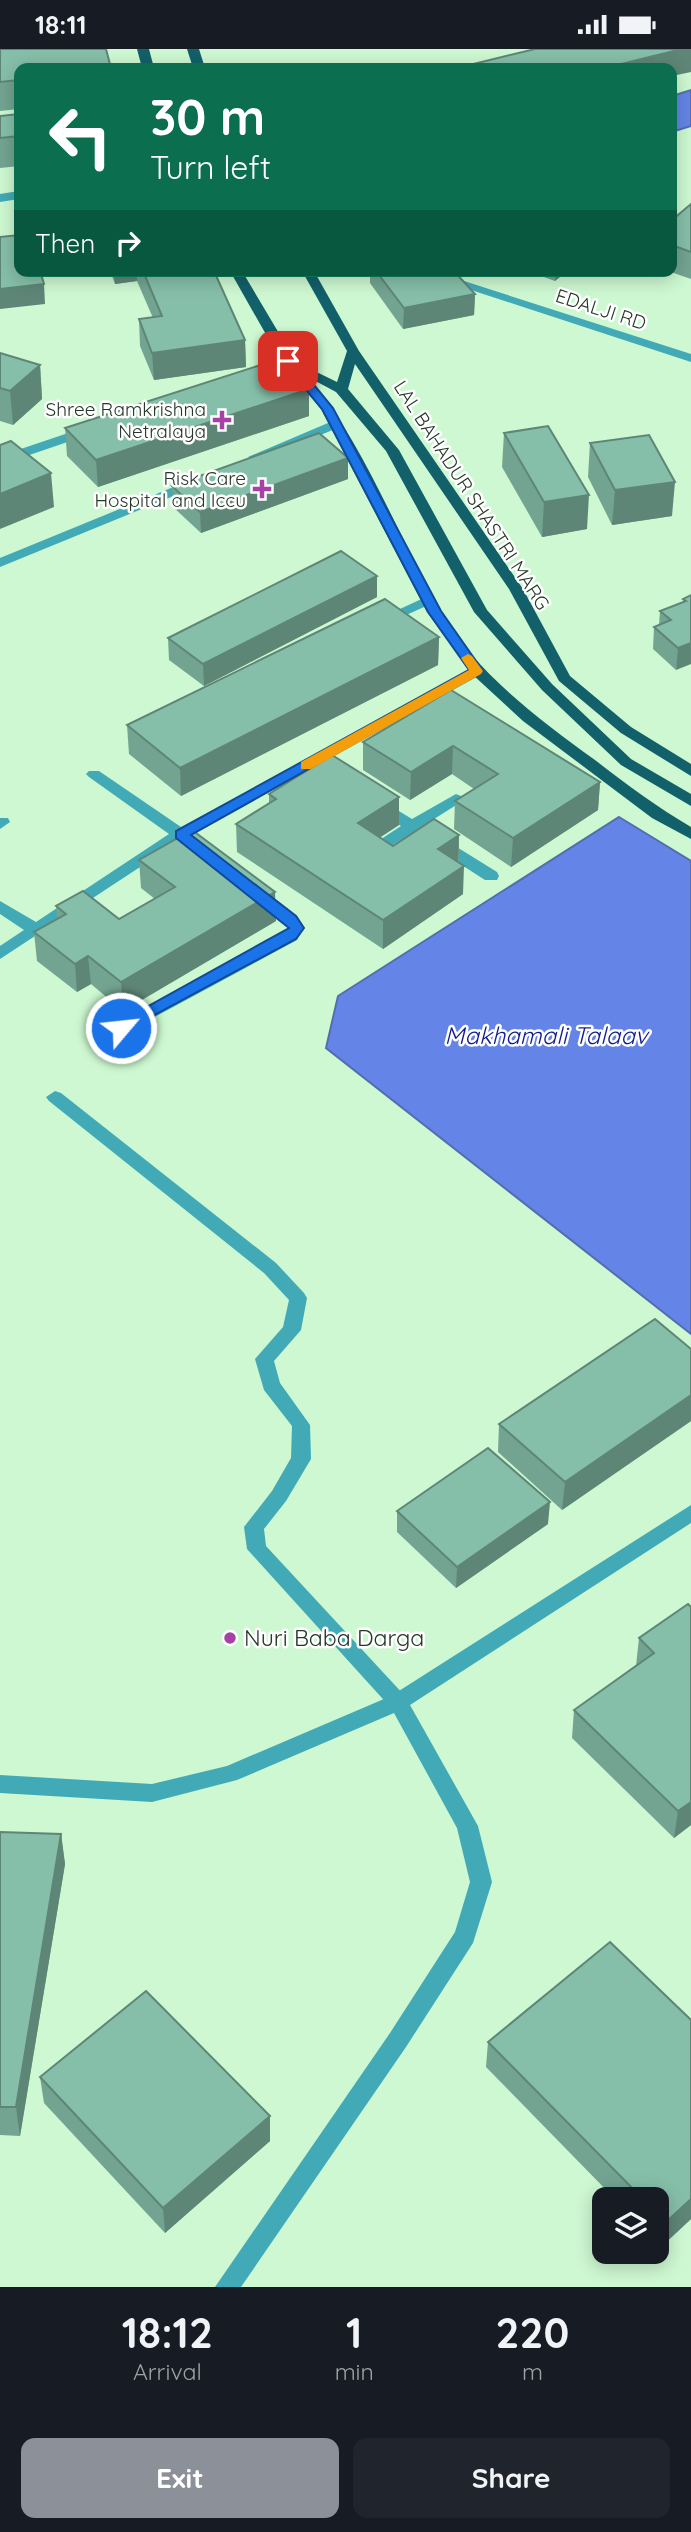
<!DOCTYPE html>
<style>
body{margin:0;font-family:Quicksand,sans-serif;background:#20242c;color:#f1f3f6;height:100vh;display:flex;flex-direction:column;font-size:26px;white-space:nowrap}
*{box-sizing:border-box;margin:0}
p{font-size:23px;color:#9ea1a6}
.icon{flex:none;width:38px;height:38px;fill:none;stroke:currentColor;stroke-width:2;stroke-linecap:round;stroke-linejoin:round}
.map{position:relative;height:2238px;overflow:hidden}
.sheet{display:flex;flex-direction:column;background:#171b24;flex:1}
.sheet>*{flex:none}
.hud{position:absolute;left:14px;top:14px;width:663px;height:214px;border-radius:14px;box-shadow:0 4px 18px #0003;background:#0b6e4f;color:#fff;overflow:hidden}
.tools{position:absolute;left:592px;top:2138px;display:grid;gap:14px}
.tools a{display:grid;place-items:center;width:77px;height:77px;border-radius:14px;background:#171b24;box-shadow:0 4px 18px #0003;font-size:35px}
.pin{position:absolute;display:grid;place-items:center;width:60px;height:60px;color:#fff;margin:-30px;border-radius:14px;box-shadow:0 4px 10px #0006}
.me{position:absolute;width:77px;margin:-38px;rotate:62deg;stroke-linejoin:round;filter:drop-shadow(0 0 5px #0008)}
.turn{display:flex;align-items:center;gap:24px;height:147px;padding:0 21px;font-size:32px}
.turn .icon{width:91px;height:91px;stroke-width:2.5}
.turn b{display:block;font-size:49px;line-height:60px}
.then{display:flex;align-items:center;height:66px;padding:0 21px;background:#0003;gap:14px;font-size:26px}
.eta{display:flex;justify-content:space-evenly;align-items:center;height:119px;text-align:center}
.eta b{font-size:42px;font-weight:700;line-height:49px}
.button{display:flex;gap:14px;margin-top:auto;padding:14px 21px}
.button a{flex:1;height:80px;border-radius:14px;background:#8c9099;color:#fff;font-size:28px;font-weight:700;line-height:80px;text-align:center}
.button a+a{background:#20242c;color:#f1f3f6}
.status{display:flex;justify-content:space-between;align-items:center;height:49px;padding:0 35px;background:#171b24;direction:ltr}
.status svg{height:19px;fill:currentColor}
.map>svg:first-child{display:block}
</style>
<div class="status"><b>18:11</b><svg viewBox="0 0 49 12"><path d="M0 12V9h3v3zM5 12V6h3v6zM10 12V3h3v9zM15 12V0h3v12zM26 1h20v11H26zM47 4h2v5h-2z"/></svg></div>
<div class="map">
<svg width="691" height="2238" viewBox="0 0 691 2238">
<rect width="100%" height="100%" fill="#cdf8d1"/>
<g fill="#6485e7" stroke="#516eae" stroke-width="2">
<polygon points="691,41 691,77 672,83 672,47"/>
<polygon points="619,768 691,812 691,1285 326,999 338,947"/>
</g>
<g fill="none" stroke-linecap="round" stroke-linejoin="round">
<polygon fill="#42a9b7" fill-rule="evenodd" points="55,1042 61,1044 276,1214 304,1244 307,1249 301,1281 274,1312 280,1334 310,1376 311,1410 286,1452 264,1480 266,1497 405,1647 408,1653 405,1659 398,1662 391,1659 247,1500 244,1478 272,1442 291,1409 292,1377 264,1341 255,1310 283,1278 289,1251 264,1224 49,1052 46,1048"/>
<g fill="#42a9b7" fill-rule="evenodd">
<polygon points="413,222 433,222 691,305 691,313"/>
<polygon points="335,371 340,372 340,378 260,411 255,412 248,408"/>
<polygon points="86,378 91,379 91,385 0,416 0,407"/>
<polygon points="193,430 200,434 198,437 0,518 0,509"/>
<polygon points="428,547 435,551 433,554 386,575 376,575 374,572"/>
<polygon points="477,618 482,619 484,622 482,625 192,786 197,791 195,795 189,796 180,792 169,799 0,910 0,897 24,881 0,865 0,852 36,873 169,785 89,728 86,725 89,722 99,722 181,778"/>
<polygon points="456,745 461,747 464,750 461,753 423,777 497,823 499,827 497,831 485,831 412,784 380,804 368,804 366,800 401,777 374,759 371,756 374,753 384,753 412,770"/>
<polygon points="0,769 8,769 10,773 0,780"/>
<polygon points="258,840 297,867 304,879 297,891 127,983 115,983 113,979 115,975 285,883 288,879 285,875 250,845"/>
<polygon points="691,1456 691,1474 410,1656 478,1777 492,1833 473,1894 406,1998 241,2238 215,2238 390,1984 455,1883 470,1833 457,1779 394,1664 237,1731 152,1753 0,1744 0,1726 152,1735 227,1717 391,1647"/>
</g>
<polygon fill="#42a9b7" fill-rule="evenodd" points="19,142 19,150 0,153 0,145"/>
<g fill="#12606a" fill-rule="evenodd">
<polygon points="137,0 149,0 154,19 142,19"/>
<polygon points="187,0 199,0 205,19 193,19"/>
<path d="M 230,222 L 242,222 L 296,313 L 337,333 L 347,302 L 302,222 L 314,222 L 359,302 L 523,540 L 570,627 L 631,678 L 691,715 L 691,727 L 621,684 L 559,632 L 509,540 L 355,315 L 348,340 L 399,401 L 487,561 L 552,635 L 631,710 L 691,745 L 691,757 L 621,716 L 542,641 L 474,563 L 386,402 L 336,343 L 308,328 C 365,396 396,483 439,560 C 476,624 536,668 595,711 C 626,735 657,758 691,778 L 691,790 L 652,769 L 523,672 L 472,625 L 427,563 L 321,360 L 281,312 Z"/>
</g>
</g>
<g fill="#73a491">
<polygon points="0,0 19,19 19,60 0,62"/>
<polygon points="19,65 19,117 0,119 0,67"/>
<polygon points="691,155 691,230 668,222 672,222 672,171"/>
<polygon points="110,222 214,222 245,291 246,318 154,331 140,297 139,270 153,269 137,232 115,235"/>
<polygon points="370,222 454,222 475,245 474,266 403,280 370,234"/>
<polygon points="527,222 567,222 555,232"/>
<polygon points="0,304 40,316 42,350 13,376 0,372"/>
<polygon points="309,340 309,367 98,438 67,407 65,379"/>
<polygon points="504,384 587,480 542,488 502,418"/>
<polygon points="590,394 672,467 612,476 588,428"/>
<polygon points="348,430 201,484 173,458 172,437"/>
<polygon points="377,527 377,548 204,637 169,611 168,589"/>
<polygon points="691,546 676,621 653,600 654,578 659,576 660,562 683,553 683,550"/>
<polygon points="439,588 438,616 181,747 129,705 127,676"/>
<polygon points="451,641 600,733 598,761 511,818 454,780 455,752 474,740 452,725 410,751 363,721 363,693"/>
<polygon points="269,745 399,776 380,788 393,797 459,786 459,813 463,845 383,900 237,803 236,775 269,754"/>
<polygon points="139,811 276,872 123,962 91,935 77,943 37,912 34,883 57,870 56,857 119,870 155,850 141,839"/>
<polygon points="691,1300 691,1372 562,1461 498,1403 499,1375"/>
<polygon points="397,1462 548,1475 456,1539 397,1483"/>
<polygon points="688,1555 691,1776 674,1789 572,1689 574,1661 636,1617 639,1589"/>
<polygon points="0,1783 61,1785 65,1815 20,2087 0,2086"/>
<polygon points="691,1971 691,2170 662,2197 656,2192 656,2151 616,2151 486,2018 488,1993"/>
<polygon points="40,2028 270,2092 165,2184 44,2054"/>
</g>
<g fill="#5e8676">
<polygon points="682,0 691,0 691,23 672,27 672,19 605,19"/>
<polygon points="114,222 137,222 137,232 115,235"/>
<polygon points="556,222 567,222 555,232"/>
<polygon points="44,235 45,255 0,260 0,240"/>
<polygon points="475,245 474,266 403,280 404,259"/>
<polygon points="245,291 246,318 154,331 152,304"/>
<polygon points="40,316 42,350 13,376 10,342"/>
<polygon points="309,340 309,367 98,438 96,411"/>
<polygon points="348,409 348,430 201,484 200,463"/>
<polygon points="51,424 54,458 0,480 0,445"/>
<polygon points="675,433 672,467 612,476 615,441"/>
<polygon points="589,446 587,480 542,488 544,453"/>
<polygon points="377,527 377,548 204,637 203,615"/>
<polygon points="439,588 438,616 181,747 180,719"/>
<polygon points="691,594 691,615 676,621 678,599"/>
<polygon points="453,697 452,725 410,751 411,723"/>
<polygon points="600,733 598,761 511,818 513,789"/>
<polygon points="399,748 399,776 358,803 358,774"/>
<polygon points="459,786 458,814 438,800"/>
<polygon points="464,817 463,845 383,900 383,871"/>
<polygon points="275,843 276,872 123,962 121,933"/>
<polygon points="88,907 91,935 77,943 75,915"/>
<polygon points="691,1346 691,1372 562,1461 565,1433"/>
<polygon points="550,1453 548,1475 456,1539 457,1518"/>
<polygon points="691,1753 691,1776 674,1789 678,1762"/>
<polygon points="61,1785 65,1815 20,2087 16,2058"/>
<polygon points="270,2067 270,2092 165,2184 163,2159"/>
<polygon points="691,2150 691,2170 662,2197 666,2173"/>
</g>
<g fill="#86bfa9" stroke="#5e8676" stroke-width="2">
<polygon points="0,0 106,0 111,19 19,19 19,37 18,31 0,33"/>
<polygon points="535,0 682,0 605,19 457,19"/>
<polygon points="19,65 19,87 0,89 0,67"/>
<polygon points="691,155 691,203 672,196 672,171"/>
<polygon points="19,186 19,222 40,222 44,235 0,240 0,188"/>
<polygon points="143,222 214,222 245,291 152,304 139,270 162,267"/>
<polygon points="376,222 454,222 475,245 404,259"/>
<polygon points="0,304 40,316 10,342 0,339"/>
<polygon points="276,311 309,340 96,411 65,379"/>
<polygon points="548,377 589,446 544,453 504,384"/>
<polygon points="319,384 348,409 200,463 172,437"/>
<polygon points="649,386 675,433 615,441 590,394"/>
<polygon points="11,392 51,424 0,445 0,396"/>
<polygon points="341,502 377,527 203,615 168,589"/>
<polygon points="691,546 691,594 678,599 654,578 671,571 660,562 686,552 683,550"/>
<polygon points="385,550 439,588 180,719 127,676"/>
<polygon points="451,641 600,733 513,789 455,752 498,725 453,697 411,723 363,693"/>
<polygon points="332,706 399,748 358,774 393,797 434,770 459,786 438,800 464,817 383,871 236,775 276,750 269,745"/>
<polygon points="192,781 275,843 121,933 88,907 75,915 34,883 66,865 56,857 83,842 119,870 175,838 139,811"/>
<polygon points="655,1270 691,1300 691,1346 565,1433 499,1375"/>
<polygon points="488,1399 550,1453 457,1518 397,1462"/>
<polygon points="688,1555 691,1558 691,1753 678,1762 574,1661 654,1604 639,1589"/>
<polygon points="0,1783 61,1785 16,2058 0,2058"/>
<polygon points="610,1893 691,1971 691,2150 666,2173 656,2163 656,2151 644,2151 488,1993"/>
<polygon points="146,1942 270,2067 163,2159 40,2028"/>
</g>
<polygon fill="#1a73e8" stroke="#114b97" stroke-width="2" points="284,309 292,309 333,359 441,562 483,622 191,786 296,867 304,879 296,890 121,984 113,979 116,975 289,879 176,789 176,782 469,621 428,563 322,360 284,314"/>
<polygon fill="#f59e0b" points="468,605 472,607 483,622 481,625 311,720 301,720 301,713 469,621 461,609"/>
<g fill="#a741a6" stroke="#fff" stroke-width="2.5">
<path d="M218.5 360.5h7v7h7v7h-7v7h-7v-7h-7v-7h7z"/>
<path d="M258.5 429.5h7v7h7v7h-7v7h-7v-7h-7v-7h7z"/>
<circle cx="230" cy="1589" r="7"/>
</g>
<g text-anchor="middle" stroke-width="5" stroke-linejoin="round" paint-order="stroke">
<g font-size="19" fill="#263728" stroke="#fff">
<text transform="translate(601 260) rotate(18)" y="7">EDALJI RD</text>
<text transform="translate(472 446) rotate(57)" y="7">LAL BAHADUR SHASTRI MARG</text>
</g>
<g font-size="19" fill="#263728" stroke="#fff" text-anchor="end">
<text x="206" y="367">Shree Ramkrishna<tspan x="206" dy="22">Netralaya</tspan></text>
<text x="246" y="436">Risk Care<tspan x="246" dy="22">Hospital and Iccu</tspan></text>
</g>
<g font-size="23" fill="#263728" stroke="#fff" text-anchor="start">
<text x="244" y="1597">Nuri Baba Darga</text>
</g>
<g font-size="24" font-style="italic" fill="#131c8f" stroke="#fff">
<text x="546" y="995">Makhamali Talaav</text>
</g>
</g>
</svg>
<div class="tools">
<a><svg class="icon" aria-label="layers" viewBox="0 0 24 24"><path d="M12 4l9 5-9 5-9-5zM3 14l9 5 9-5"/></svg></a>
</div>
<div class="pin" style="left:288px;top:312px;background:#d93025"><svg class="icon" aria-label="arrive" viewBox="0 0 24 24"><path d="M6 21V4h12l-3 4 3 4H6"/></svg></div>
<svg class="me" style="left:121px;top:979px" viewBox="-20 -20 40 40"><circle r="17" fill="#1a73e8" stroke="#fff" stroke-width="3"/><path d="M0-11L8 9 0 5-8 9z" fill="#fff"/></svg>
<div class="hud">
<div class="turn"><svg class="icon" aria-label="left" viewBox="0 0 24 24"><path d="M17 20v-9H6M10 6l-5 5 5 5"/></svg><div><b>30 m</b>Turn left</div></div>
<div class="then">Then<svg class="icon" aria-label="right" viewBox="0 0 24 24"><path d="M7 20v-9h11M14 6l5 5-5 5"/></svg></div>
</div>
</div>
<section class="sheet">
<div class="eta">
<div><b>18:12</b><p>Arrival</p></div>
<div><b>1</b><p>min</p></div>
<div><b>220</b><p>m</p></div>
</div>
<div class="button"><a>Exit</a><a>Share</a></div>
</section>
